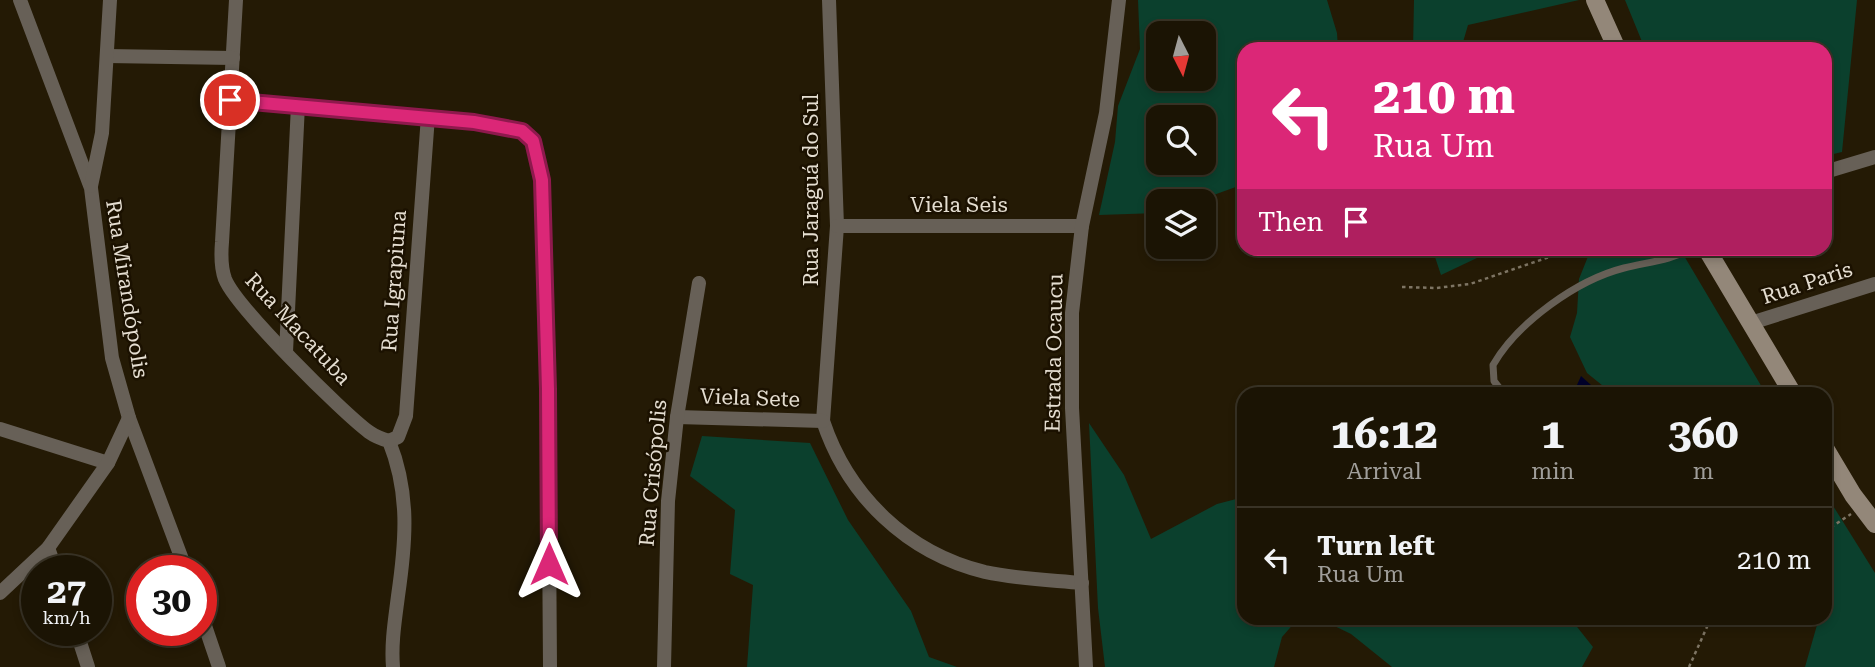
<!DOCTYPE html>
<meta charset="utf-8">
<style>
body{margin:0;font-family:"Roboto Serif",serif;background:#241d0e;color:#f1f3f6;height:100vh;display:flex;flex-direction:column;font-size:26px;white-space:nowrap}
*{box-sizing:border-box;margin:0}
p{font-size:23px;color:#a09e9a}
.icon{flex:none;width:38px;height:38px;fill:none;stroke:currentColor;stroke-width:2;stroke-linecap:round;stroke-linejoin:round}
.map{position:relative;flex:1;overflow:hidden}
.panel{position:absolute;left:1237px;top:387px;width:595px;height:238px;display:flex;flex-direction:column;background:#1b1404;border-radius:21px;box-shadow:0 4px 10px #0003,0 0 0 2px #393326}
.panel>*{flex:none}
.guide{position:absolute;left:1237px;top:42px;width:595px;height:214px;border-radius:21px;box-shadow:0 4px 10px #0003,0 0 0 2px #393326;background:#db2777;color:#fff;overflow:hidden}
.needle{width:46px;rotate:174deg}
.tools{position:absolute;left:1146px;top:21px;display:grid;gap:14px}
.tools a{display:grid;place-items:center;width:70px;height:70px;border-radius:14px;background:#1b1404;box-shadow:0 4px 10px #0003,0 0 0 2px #393326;font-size:35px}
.speed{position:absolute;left:21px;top:555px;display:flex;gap:14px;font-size:35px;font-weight:700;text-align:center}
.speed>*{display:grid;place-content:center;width:91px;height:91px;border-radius:50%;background:#1b1404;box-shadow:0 4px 10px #0003,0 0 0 2px #393326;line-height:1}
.speed small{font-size:18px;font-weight:400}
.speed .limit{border:10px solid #d22;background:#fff;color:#111}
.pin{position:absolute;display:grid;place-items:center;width:60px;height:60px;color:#fff;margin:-30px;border:4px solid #fff;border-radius:50%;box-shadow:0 2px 7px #0007}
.me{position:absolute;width:77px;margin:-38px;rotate:0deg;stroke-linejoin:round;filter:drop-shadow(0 0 5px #0008)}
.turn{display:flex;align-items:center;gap:24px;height:147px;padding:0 21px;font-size:32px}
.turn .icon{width:91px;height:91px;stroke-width:2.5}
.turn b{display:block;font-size:49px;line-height:60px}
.then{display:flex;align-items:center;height:66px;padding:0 21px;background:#0003;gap:14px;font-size:26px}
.eta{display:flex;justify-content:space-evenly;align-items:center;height:119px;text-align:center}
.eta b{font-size:42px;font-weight:700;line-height:49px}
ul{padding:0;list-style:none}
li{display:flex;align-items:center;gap:21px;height:105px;padding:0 21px;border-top:2px solid #393326}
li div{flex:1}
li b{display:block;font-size:26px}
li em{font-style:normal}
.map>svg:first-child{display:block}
</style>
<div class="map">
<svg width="1875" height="667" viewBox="0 0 1875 667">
<rect width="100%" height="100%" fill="#241a05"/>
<g fill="#0b402d" fill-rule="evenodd">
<path d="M 1138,0 L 1327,0 L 1337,33 L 1338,49 L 1244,49 L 1244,184 L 1197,201 L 1158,201 L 1158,213 L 1099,215 L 1115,142 L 1118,106 L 1140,49 ZM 1204,33 L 1204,79 L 1158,79 L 1158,33 ZM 1204,117 L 1204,163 L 1158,163 L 1158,117 Z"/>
<polygon points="1414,0 1579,0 1468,25 1461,49 1413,49"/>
<polygon points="1625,0 1857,0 1842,152 1825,156 1825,49 1645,49"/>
<polygon points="1432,248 1496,248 1496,249 1441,275"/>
<polygon points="1591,249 1680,249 1766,394 1613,394 1587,373 1570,337 1577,313 1579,279"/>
<polygon points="1089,423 1124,475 1151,539 1217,504 1244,497 1244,618 1570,618 1593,647 1582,667 1392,667 1351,634 1320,619 1296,621 1282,637 1274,667 1105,667 1098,608"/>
<polygon points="702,436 810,443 848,520 911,611 929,657 957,667 747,667 753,585 730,574 735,510 690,476"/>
<polygon points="1825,493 1875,573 1875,667 1805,667 1819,618 1825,618"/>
</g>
<polygon fill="#000029" points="1581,376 1601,394 1579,394 1577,385"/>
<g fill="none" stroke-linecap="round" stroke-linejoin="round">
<g stroke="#7e7564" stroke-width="2.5" stroke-dasharray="3.5 3.5" stroke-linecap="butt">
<polyline points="1402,287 1436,288 1470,284 1576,248"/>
<polyline points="1825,531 1851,514"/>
<polyline points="1689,667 1711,618"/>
</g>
<path stroke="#676057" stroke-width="7" d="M 1504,394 L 1494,381 L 1493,365 C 1518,322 1577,280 1624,268 C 1647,262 1671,261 1691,248"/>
<g stroke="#676057" stroke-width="14">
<polyline points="20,0 91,188 112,358 129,418 186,570"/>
<path d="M 236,0 L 222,242 C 221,254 221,268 225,279 C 236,307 343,413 369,432 C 376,437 382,439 389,441 C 410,493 406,541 398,596 C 395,620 391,643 393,667"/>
<path d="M 829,0 L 837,226 L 823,421 C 848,496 907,553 985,572 C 1017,579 1050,580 1082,583"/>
<polyline points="107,56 233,58"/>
<polyline points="230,100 474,122 522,131 533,141 542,180 548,389 550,667"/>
<polyline points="1825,172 1875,157"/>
<polyline points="91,186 102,133 110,0"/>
<polyline points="837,226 1082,226"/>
<polyline points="1751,323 1875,284"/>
<polyline points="286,352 298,105"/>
<polyline points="677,417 823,421"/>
<polyline points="0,429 108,463"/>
<polyline points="389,441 398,437 406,416 428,116"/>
<polyline points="48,548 56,570"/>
<polyline points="0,593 48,548 108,463 129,418"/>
<polyline points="201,614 219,667"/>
<polyline points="76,630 88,667"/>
<polyline points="664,667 668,501 677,417 699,283"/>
<polyline points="1086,667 1072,408 1072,313 1082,226 1106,113 1119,0"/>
</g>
<g stroke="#938779" stroke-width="18">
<polyline points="1595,0 1617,49"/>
<polyline points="1706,248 1793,394"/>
<polyline points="1825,448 1853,495 1875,524"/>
</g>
</g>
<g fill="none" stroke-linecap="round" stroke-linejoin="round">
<defs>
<polyline id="route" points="230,100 474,122 522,131 533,141 542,180 548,389 549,564"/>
</defs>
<use href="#route" stroke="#8e194d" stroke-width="18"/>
<use href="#route" stroke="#db2777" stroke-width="12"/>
</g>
<g text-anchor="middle" stroke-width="5" stroke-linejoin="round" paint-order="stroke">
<g font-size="21" fill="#e5ded1" stroke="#1b1100">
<text transform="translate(811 190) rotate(-90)" y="7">Rua Jaraguá do Sul</text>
<text x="959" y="212">Viela Seis</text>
<text transform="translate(394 281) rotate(-86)" y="7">Rua Igrapiuna</text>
<text transform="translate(1807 283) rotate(-18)" y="7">Rua Paris</text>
<text transform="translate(127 289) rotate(81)" y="7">Rua Mirandópolis</text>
<text transform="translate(298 329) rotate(47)" y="7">Rua Macatuba</text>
<text transform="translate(1054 353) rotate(-89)" y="7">Estrada Ocaucu</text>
<text transform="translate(750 398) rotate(2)" y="7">Viela Sete</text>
<text transform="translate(653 473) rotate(-85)" y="7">Rua Crisópolis</text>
</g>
</g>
</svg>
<div class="tools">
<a><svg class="needle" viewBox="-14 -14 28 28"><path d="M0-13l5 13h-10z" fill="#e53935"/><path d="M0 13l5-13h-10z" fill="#a09e9a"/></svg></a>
<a><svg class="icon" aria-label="search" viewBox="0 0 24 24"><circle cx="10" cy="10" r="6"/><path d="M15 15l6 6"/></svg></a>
<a><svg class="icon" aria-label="layers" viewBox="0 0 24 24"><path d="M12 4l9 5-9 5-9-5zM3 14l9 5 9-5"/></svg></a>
</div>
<div class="speed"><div>27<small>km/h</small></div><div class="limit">30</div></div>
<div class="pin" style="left:230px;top:100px;background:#d93025"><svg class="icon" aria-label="arrive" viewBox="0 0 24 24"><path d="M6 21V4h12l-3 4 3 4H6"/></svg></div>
<svg class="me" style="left:549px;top:564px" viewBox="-20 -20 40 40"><path d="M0-17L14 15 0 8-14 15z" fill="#db2777" stroke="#fff" stroke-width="4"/></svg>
<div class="guide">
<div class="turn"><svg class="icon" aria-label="left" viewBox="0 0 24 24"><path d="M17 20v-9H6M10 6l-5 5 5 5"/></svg><div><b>210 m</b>Rua Um</div></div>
<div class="then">Then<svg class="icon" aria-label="arrive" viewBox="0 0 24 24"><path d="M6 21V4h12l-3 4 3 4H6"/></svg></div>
</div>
<section class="panel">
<div class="eta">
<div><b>16:12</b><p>Arrival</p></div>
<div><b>1</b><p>min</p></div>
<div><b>360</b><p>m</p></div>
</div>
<ul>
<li><svg class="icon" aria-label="left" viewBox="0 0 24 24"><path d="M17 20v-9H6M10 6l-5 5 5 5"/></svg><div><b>Turn left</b><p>Rua Um</p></div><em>210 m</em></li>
</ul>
</section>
</div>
